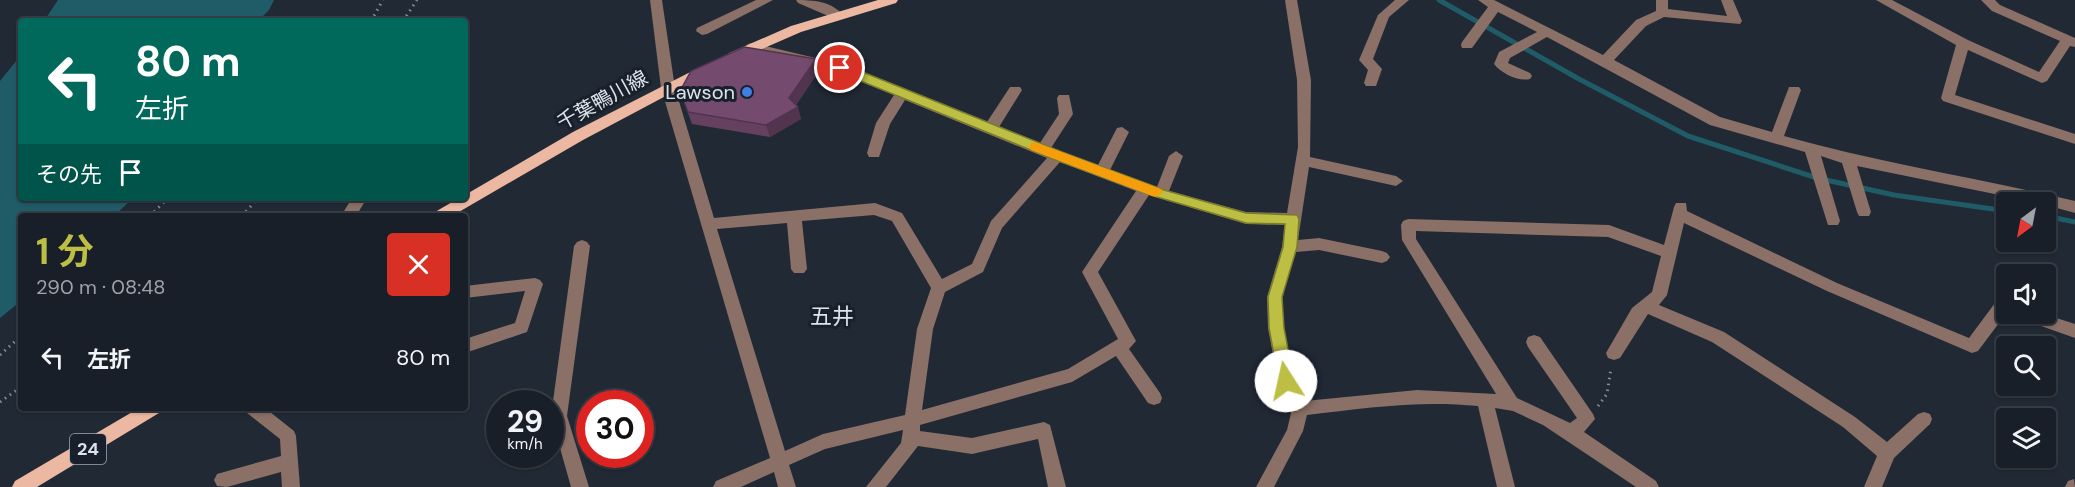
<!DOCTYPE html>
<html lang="ja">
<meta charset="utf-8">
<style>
body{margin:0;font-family:"DM Sans","Noto Sans JP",sans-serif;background:#262c34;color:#f1f3f6;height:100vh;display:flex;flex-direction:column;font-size:22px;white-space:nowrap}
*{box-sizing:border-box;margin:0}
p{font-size:20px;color:#9fa2a8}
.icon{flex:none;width:33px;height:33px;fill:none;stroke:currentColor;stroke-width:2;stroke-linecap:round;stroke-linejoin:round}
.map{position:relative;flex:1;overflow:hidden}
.panel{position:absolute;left:18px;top:213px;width:450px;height:198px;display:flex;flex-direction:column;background:#191f28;border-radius:6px;box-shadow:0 2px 4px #0004,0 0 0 2px #373d45}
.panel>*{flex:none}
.banner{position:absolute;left:18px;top:18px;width:450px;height:183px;border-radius:6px;box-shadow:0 2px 4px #0004,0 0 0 2px #373d45;background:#00695c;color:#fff;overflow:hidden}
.needle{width:39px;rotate:212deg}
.controls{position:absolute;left:1996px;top:192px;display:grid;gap:12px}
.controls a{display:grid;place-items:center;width:60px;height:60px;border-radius:6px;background:#191f28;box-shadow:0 2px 4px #0004,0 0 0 2px #373d45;font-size:30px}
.speed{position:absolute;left:486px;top:390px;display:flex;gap:12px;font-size:30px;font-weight:700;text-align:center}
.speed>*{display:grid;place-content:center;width:78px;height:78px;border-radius:50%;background:#191f28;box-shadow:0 2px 4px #0004,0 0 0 2px #373d45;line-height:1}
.speed small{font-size:15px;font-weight:400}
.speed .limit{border:9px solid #d22;background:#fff;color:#111}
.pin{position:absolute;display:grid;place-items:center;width:51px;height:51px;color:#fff;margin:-26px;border:3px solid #fff;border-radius:50%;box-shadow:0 2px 6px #0007}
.me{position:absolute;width:66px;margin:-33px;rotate:350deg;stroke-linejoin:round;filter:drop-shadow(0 0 4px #0008)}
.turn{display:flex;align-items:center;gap:21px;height:126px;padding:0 18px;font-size:27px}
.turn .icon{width:78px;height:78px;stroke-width:2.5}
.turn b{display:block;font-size:42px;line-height:51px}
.then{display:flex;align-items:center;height:57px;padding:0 18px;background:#0003;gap:12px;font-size:22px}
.round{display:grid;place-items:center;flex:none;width:63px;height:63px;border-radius:6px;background:#262c34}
.summary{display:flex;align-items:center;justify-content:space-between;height:102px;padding:0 18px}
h1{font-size:36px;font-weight:700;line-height:45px;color:#bcbf44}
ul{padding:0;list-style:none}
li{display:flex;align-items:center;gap:18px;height:84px;padding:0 18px}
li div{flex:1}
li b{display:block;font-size:22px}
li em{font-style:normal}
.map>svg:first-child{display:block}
</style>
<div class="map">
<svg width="2075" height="487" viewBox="0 0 2075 487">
<rect width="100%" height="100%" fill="#212935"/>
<g fill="#205b68">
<polygon points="58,0 274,0 269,10 258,21 44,21"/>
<polygon points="21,55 21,198 133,198 114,216 21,216 21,301 0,318 0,81"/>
</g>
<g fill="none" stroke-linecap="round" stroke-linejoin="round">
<g stroke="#205b68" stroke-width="5">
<polyline points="1439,0 1579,79 1688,136 1817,178 1894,195 2007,211"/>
<polyline points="2046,216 2075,222"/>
</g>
<g stroke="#878e97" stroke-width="3" stroke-dasharray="1.5 4.5" stroke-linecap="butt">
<polyline points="371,21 383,0"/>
<polyline points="403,21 417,0"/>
<polyline points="150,216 168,198"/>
<polyline points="242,216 258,198"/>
<polyline points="0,355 21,336"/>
<polyline points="0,402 21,387"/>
<polyline points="1598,406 1607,394 1611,368"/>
</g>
<g fill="#8a7066" fill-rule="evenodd">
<path d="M 650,0 L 662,0 L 675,88 L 714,218 L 875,203 L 902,213 L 942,279 L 972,264 L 991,221 L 1047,158 L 905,100 L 890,124 L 879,157 L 869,157 L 867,153 L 876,123 L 894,95 L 837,72 L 748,50 L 747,47 L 748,44 L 753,43 L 845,65 L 987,122 L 1010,87 L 1020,87 L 1022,90 L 999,127 L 1040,143 L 1059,114 L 1057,98 L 1059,95 L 1069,95 L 1073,114 L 1051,148 L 1098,165 L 1117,128 L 1122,127 L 1129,132 L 1110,170 L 1157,187 L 1169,156 L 1176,151 L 1183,156 L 1169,191 L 1246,212 L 1287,213 L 1298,147 L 1297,80 L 1285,0 L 1297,0 L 1311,80 L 1310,157 L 1396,176 L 1403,181 L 1396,186 L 1309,167 L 1298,240 L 1319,238 L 1382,251 L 1387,253 L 1390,257 L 1387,261 L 1382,263 L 1319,250 L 1296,252 C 1292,267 1285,282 1283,297 C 1279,330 1290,372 1305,401 L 1417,390 L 1496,394 L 1402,240 L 1401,225 L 1403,221 L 1408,219 L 1609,225 L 1664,245 L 1674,207 L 1676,203 L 1686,203 L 1687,211 L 1837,283 L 1969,338 L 1995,303 L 2007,303 L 2007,314 L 2013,314 L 2005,315 L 1978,351 L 1972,353 L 1827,291 L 1684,223 L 1667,295 L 1659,305 L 1724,332 L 1855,417 L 1887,442 L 1918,414 L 1924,412 L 1930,414 L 1932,419 L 1930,424 L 1894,458 L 1882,487 L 1864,487 L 1877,456 L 1843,427 L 1712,342 L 1648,314 L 1620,358 L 1614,360 L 1608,358 L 1606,353 L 1632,308 L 1652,292 L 1661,256 L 1608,237 L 1416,231 L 1416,239 L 1517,398 L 1570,423 L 1577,418 L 1528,347 L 1526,342 L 1528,337 L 1534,335 L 1540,337 L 1593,414 L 1595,419 L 1584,432 L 1656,481 L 1659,487 L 1636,487 L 1543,425 L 1513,411 L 1495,408 L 1515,487 L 1497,487 L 1478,406 C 1421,400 1364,408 1307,415 L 1303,431 L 1274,487 L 1256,487 L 1287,430 L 1292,409 L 1278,381 L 1268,328 L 1267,297 L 1282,247 L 1285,225 L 1246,224 L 1149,195 L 1098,272 L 1136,341 L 1129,349 L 1160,393 L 1162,398 L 1160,403 L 1154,405 L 1148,403 L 1116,356 L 1072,382 L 920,425 L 920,431 L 972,438 L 1044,422 L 1050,425 L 1066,487 L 1048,487 L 1038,439 L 972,454 L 918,446 L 886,487 L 866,487 L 901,443 L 903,430 L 825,449 L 789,465 L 796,487 L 778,487 L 774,472 L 741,487 L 713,487 L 716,481 L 770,458 L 661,88 ZM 1060,162 L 1136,191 L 1082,272 L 1118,339 L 1068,369 L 922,410 L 933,329 L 945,292 L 983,272 L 1002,228 ZM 874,215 L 892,221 L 931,288 L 917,329 L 905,415 L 823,434 L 785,451 L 717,229 L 787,223 L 791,269 L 794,273 L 804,273 L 807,269 L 802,221 Z"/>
<polygon points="756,0 773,0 707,34 702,35 696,31 697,28"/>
<path d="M 796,0 C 813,0 831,1 843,15 L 841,18 L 833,18 L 798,3 Z"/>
<polygon points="1395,0 1409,0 1389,17 1373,59 1382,69 1376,86 1366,86 1364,83 1368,70 1359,60 1378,15"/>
<path d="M 1478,0 L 1494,0 L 1603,55 L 1636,20 L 1656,11 L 1656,0 L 1668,0 L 1668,9 L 1727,16 L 1721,0 L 1733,0 L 1742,21 L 1740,24 L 1664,17 L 1646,26 L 1614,60 L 1720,117 L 1772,132 L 1789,87 L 1799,87 L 1801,90 L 1784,136 C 1880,163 1978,178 2075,201 L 2075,213 L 2046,205 L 2046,202 L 2034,202 L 1857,166 L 1871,212 L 1869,216 L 1859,216 L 1857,212 L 1842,163 L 1821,156 L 1840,221 L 1838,225 L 1828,225 L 1805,152 L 1710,125 L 1547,37 L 1510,58 L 1508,63 L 1530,73 L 1532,76 L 1530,79 C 1518,82 1501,73 1494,64 L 1499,52 L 1537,32 L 1498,12 L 1472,48 L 1462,48 L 1461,45 L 1462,42 L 1488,7 Z"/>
<polygon points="1876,0 1892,0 1968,40 2039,72 2060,41 1992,11 1981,0 1995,0 2000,5 2075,38 2075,47 2070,46 2047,81 2042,83 1968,50 1955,95 2075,134 2075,144 1943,101 1941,98 1956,45"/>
<polygon points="352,198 367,198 356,216 341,216"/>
<polygon points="582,240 587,242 590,246 567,416 589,487 571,487 551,416 574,246 577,242"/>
<polygon points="535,278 540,280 543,284 527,332 465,353 465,339 515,323 525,291 465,298 465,286"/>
<polygon points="2019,314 2044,314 2075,324 2075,338 2021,319"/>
<polygon points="245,408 265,408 294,431 296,436 300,487 282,487 281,472 227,487 217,486 214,480 217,474 281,456 280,439 247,413"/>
<polygon points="2074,479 2075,487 2065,487 2068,481"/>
</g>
<g fill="#ecb8a2" fill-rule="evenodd">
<polygon points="878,0 898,0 896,3 801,32 739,59 734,60 727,56 729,53 791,26"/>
<polygon points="704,65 709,67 711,70 709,73 583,140 452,216 433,216 435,212 459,198 465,198 465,195 573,132"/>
<polygon points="139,408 161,408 159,413 37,487 12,487 15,481"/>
</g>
</g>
<polygon fill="#65405f" points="816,59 819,71 796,105 801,119 770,137 692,124 680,91"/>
<g fill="#52344e">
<polygon points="816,59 819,71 792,110 789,98"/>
<polygon points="798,107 801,119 770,137 766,125"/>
</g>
<polygon fill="#754a6f" stroke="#52344e" stroke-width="1.5" points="744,47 816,59 789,98 798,107 766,125 688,112 680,91 691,71"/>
<polygon fill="#bcbf44" stroke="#7a7c2c" stroke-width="1.5" points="840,63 1062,152 1164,190 1246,213 1297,215 1299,219 1297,247 1282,297 1284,328 1294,381 1291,386 1286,388 1281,386 1279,381 1269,328 1268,297 1283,247 1285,224 1246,223 1157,197 1053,159 836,71 836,65"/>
<polygon fill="#f59e0b" points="1035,142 1161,189 1163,192 1156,197 1152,196 1031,150 1029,147 1031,143"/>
<circle fill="#3f7fe0" stroke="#18202b" stroke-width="2" cx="747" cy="92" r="6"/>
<g text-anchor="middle" stroke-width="6" stroke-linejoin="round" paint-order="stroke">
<rect fill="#18202b" stroke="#a2a8b1" stroke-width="1.5" x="70" y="434" width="36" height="30" rx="4.5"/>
<g font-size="18" font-weight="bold" fill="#dde3eb">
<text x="88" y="455">24</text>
</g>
<g font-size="20" fill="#dde3eb" stroke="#18202b" text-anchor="end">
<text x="735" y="99">Lawson</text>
</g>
<g font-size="20" fill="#dde3eb" stroke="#18202b">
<text transform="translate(602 100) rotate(-29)" y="7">千葉鴨川線</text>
</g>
<g font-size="22" fill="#dde3eb" stroke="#18202b">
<text x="832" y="324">五井</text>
</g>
</g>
</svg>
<div class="controls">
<a><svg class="needle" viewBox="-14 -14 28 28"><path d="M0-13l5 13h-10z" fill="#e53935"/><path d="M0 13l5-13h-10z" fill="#9fa2a8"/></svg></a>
<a><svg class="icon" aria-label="sound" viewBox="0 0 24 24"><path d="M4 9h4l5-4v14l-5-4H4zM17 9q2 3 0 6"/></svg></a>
<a><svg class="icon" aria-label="search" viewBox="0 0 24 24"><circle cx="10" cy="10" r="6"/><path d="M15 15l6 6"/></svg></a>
<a><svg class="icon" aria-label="layers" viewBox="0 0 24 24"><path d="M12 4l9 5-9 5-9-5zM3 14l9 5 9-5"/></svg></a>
</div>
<div class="speed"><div>29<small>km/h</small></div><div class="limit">30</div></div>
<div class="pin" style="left:840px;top:68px;background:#d93025"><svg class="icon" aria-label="arrive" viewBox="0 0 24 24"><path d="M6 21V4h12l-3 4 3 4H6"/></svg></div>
<svg class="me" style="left:1286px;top:381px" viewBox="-20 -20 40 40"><circle r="19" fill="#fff"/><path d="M0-13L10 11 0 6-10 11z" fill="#bcbf44"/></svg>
<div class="banner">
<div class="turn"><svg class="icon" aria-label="left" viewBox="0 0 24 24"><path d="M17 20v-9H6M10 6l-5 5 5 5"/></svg><div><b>80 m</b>左折</div></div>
<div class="then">その先<svg class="icon" aria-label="arrive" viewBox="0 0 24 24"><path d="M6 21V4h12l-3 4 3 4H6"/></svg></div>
</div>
<section class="panel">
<div class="summary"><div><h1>1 分</h1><p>290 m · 08:48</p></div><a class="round" style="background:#d93025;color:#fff"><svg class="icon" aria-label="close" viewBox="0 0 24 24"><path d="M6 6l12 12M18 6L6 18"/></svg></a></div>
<ul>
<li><svg class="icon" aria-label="left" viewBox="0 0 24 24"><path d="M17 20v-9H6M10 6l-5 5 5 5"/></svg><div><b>左折</b></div><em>80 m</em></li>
</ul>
</section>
</div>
